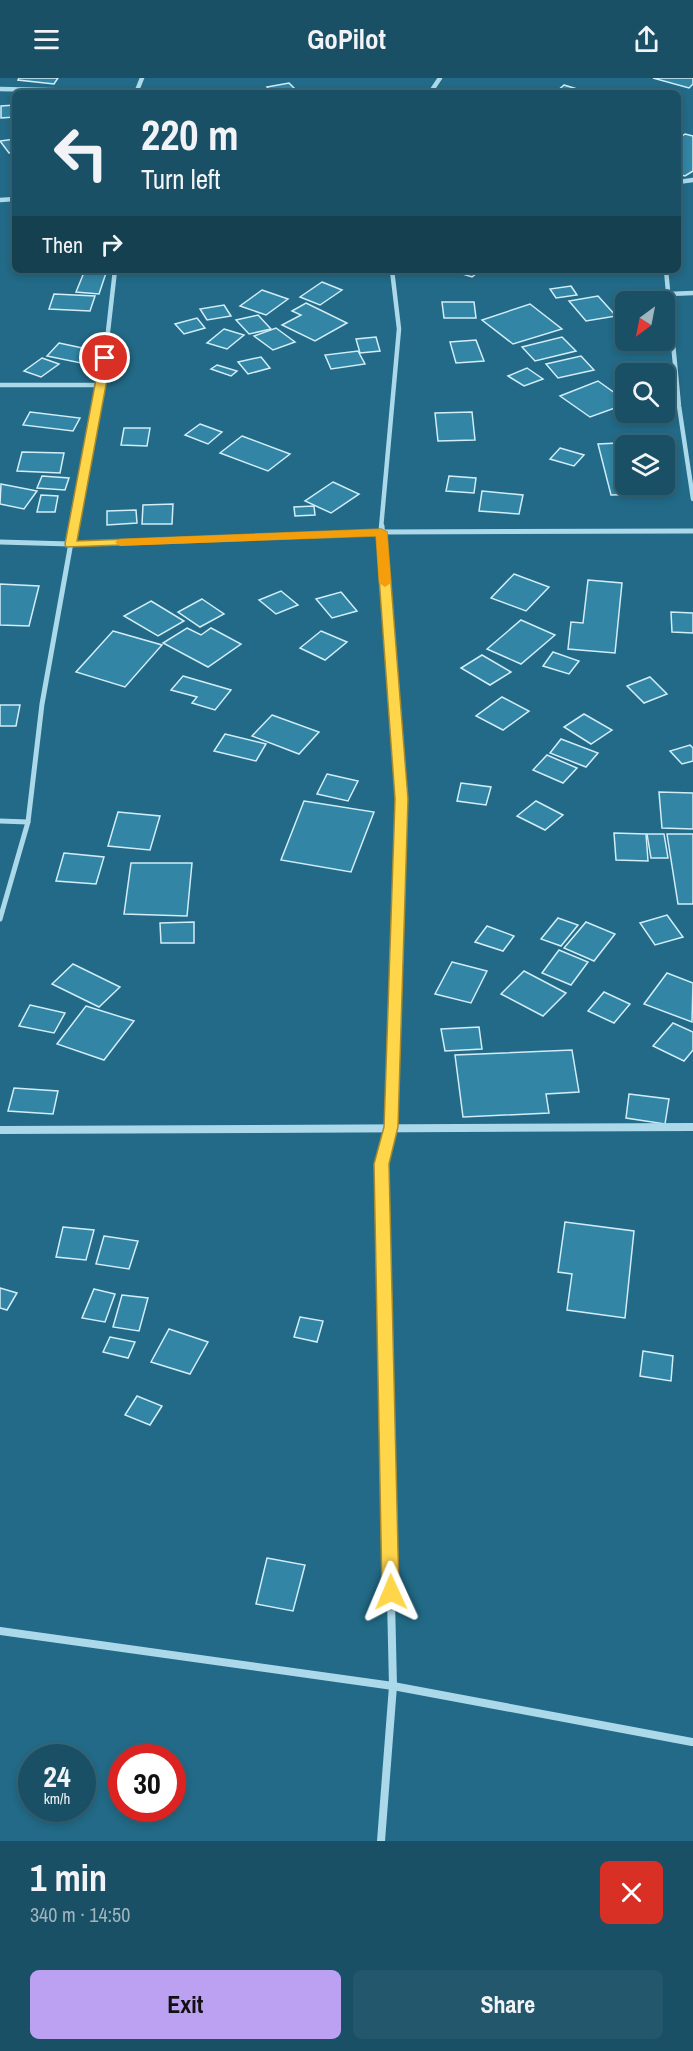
<!DOCTYPE html>
<meta charset="utf-8">
<style>
body{margin:0;font-family:"Archivo Narrow",sans-serif;background:#23576b;color:#f1f3f6;height:100vh;display:flex;flex-direction:column;font-size:22px;white-space:nowrap}
*{box-sizing:border-box;margin:0}
p{font-size:20px;color:#9fb5bf}
.icon{flex:none;width:33px;height:33px;fill:none;stroke:currentColor;stroke-width:2;stroke-linecap:round;stroke-linejoin:round}
.map{position:relative;height:1763px;overflow:hidden}
.panel{display:flex;flex-direction:column;background:#1a5065;flex:1}
.panel>*{flex:none}
.hud{position:absolute;left:12px;top:12px;width:669px;height:183px;border-radius:9px;box-shadow:0 3px 9px #0003,0 0 0 2px #386779;background:#1a5065;color:#f1f3f6;overflow:hidden}
.needle{width:39px;rotate:212deg}
.tools{position:absolute;left:615px;top:213px;display:grid;gap:12px}
.tools a{display:grid;place-items:center;width:60px;height:60px;border-radius:9px;background:#1a5065;box-shadow:0 3px 9px #0003,0 0 0 2px #386779;font-size:30px}
.speed{position:absolute;left:18px;top:1666px;display:flex;gap:12px;font-size:30px;font-weight:700;text-align:center}
.speed>*{display:grid;place-content:center;width:78px;height:78px;border-radius:50%;background:#1a5065;box-shadow:0 3px 9px #0003,0 0 0 2px #386779;line-height:1}
.speed small{font-size:15px;font-weight:400}
.speed .limit{border:9px solid #d22;background:#fff;color:#111}
.pin{position:absolute;display:grid;place-items:center;width:51px;height:51px;color:#fff;margin:-26px;border:3px solid #fff;border-radius:50%;box-shadow:0 2px 6px #0007}
.me{position:absolute;width:66px;margin:-33px;rotate:359deg;stroke-linejoin:round;filter:drop-shadow(0 0 4px #0008)}
.turn{display:flex;align-items:center;gap:21px;height:126px;padding:0 30px;font-size:27px}
.turn .icon{width:78px;height:78px;stroke-width:2.5}
.turn b{display:block;font-size:42px;line-height:51px}
.then{display:flex;align-items:center;height:57px;padding:0 30px;background:#0003;gap:12px;font-size:22px}
.round{display:grid;place-items:center;flex:none;width:63px;height:63px;border-radius:9px;background:#23576b}
.summary{display:flex;align-items:center;justify-content:space-between;height:102px;padding:0 30px}
h1{font-size:36px;font-weight:700;line-height:45px}
.action{display:flex;gap:12px;margin-top:auto;padding:12px 30px}
.action a{flex:1;height:69px;border-radius:9px;background:#bca0f2;color:#111;font-size:24px;font-weight:700;line-height:69px;text-align:center}
.action a+a{background:#23576b;color:#f1f3f6}
header{display:flex;justify-content:space-between;align-items:center;height:78px;padding:0 30px;background:#1a5065;font-size:27px;font-weight:700}
.map>svg:first-child{display:block}
</style>
<header><svg class="icon" aria-label="menu" viewBox="0 0 24 24"><path d="M4 6h16M4 12h16M4 18h16"/></svg>GoPilot<svg class="icon" aria-label="share" viewBox="0 0 24 24"><path d="M12 15V3M7 8l5-5 5 5M5 13v7h14v-7"/></svg></header>
<div class="map">
<svg width="693" height="1763" viewBox="0 0 693 1763">
<rect width="100%" height="100%" fill="#226a87"/>
<g fill="#3285a4" stroke="#d1edf7" stroke-width="1.5">
<polygon points="19,0 58,0 54,6 18,2"/>
<polygon points="653,0 693,0 693,6 689,10"/>
<polygon points="289,5 299,15 272,15 267,9"/>
<polygon points="564,7 587,14 556,14"/>
<polygon points="15,27 15,39 1,40 1,28"/>
<polygon points="685,56 693,58 693,93 685,98 678,96 678,61"/>
<polygon points="15,61 15,74 9,75 0,63"/>
<polygon points="85,192 107,192 99,216 76,214"/>
<polygon points="459,192 481,192 472,199 456,194"/>
<polygon points="322,204 342,212 320,227 300,219"/>
<polygon points="571,208 577,217 556,220 550,211"/>
<polygon points="262,212 288,221 266,237 240,228"/>
<polygon points="54,216 95,218 90,233 49,231"/>
<polygon points="598,218 616,238 586,243 569,223"/>
<polygon points="442,224 474,224 476,240 444,240"/>
<polygon points="306,225 347,245 315,263 282,247 301,237 292,233"/>
<polygon points="530,226 562,251 513,266 482,242"/>
<polygon points="224,227 231,238 207,242 200,231"/>
<polygon points="258,237 271,251 249,256 236,242"/>
<polygon points="197,240 205,250 184,256 175,246"/>
<polygon points="276,250 295,264 273,272 254,258"/>
<polygon points="224,251 244,257 227,271 207,265"/>
<polygon points="376,259 380,273 360,275 356,261"/>
<polygon points="562,259 576,273 535,283 522,269"/>
<polygon points="476,262 484,283 456,285 450,264"/>
<polygon points="59,265 92,272 81,285 47,278"/>
<polygon points="358,273 365,286 331,291 325,277"/>
<polygon points="581,278 594,292 558,300 546,286"/>
<polygon points="261,279 270,290 248,296 238,284"/>
<polygon points="42,280 59,286 41,299 24,293"/>
<polygon points="217,287 237,293 231,298 211,291"/>
<polygon points="527,290 543,301 524,308 508,298"/>
<polygon points="598,303 626,323 626,326 590,339 560,318"/>
<polygon points="30,334 80,340 73,353 23,347"/>
<polygon points="472,334 475,362 438,363 435,335"/>
<polygon points="200,346 222,354 208,366 185,357"/>
<polygon points="124,350 150,350 147,368 121,367"/>
<polygon points="242,358 290,376 268,393 220,375"/>
<polygon points="639,364 640,368 626,368 626,406 650,406 653,416 611,417 598,366"/>
<polygon points="560,370 584,377 574,388 550,381"/>
<polygon points="22,374 64,375 60,395 17,393"/>
<polygon points="42,398 69,400 65,412 37,410"/>
<polygon points="449,398 476,400 474,415 446,413"/>
<polygon points="333,404 359,416 331,435 305,423"/>
<polygon points="1,406 37,413 24,431 0,426"/>
<polygon points="482,413 523,417 519,436 479,433"/>
<polygon points="41,417 58,418 55,434 37,434"/>
<polygon points="173,426 172,446 142,446 143,427"/>
<polygon points="314,428 315,437 295,438 294,429"/>
<polygon points="136,432 137,445 107,447 107,433"/>
<polygon points="514,496 549,509 526,533 491,520"/>
<polygon points="588,502 622,505 615,575 568,571 571,544 583,545"/>
<polygon points="0,506 39,508 29,548 0,547"/>
<polygon points="281,513 298,527 276,536 259,522"/>
<polygon points="341,514 357,533 332,540 316,521"/>
<polygon points="202,521 224,536 200,549 178,534"/>
<polygon points="151,523 184,543 158,558 124,538"/>
<polygon points="671,534 693,535 693,555 672,554"/>
<polygon points="521,542 555,557 521,586 487,571"/>
<polygon points="187,550 201,557 211,550 241,566 208,589 163,565"/>
<polygon points="113,553 162,567 125,609 76,594"/>
<polygon points="321,553 347,564 325,582 300,570"/>
<polygon points="553,574 579,583 569,596 543,588"/>
<polygon points="482,577 511,594 490,607 461,590"/>
<polygon points="183,598 231,612 215,632 192,625 197,619 171,612"/>
<polygon points="650,599 667,616 644,625 627,608"/>
<polygon points="502,619 529,633 503,652 476,638"/>
<polygon points="0,627 20,627 16,648 0,648"/>
<polygon points="584,636 612,652 591,666 564,649"/>
<polygon points="272,637 319,654 299,676 252,658"/>
<polygon points="225,656 266,666 256,683 214,673"/>
<polygon points="561,661 598,675 586,689 550,675"/>
<polygon points="690,667 693,670 693,683 682,686 670,673"/>
<polygon points="547,677 577,690 563,705 533,692"/>
<polygon points="327,696 358,703 348,723 317,716"/>
<polygon points="461,705 491,709 486,727 457,723"/>
<polygon points="659,714 693,715 693,751 662,750"/>
<polygon points="304,723 374,734 351,794 281,782"/>
<polygon points="536,723 563,737 545,752 517,738"/>
<polygon points="118,734 160,738 150,772 108,768"/>
<polygon points="614,755 646,756 648,783 616,782"/>
<polygon points="647,756 664,756 668,780 651,780"/>
<polygon points="667,756 693,756 693,826 678,826"/>
<polygon points="64,775 104,779 96,806 56,803"/>
<polygon points="131,785 192,785 187,838 124,836"/>
<polygon points="667,837 683,859 655,867 640,845"/>
<polygon points="558,840 578,847 561,868 541,861"/>
<polygon points="194,844 194,865 161,865 160,845"/>
<polygon points="586,844 615,856 594,883 564,870"/>
<polygon points="487,848 514,858 503,873 475,864"/>
<polygon points="559,872 588,884 571,907 542,895"/>
<polygon points="452,884 487,893 471,925 435,916"/>
<polygon points="73,886 120,909 99,929 52,906"/>
<polygon points="524,893 566,915 543,938 501,916"/>
<polygon points="667,895 693,905 692,944 644,926"/>
<polygon points="604,914 630,926 614,945 588,933"/>
<polygon points="30,927 65,935 54,955 19,948"/>
<polygon points="86,928 134,943 104,982 57,966"/>
<polygon points="673,945 693,954 693,972 684,983 653,968"/>
<polygon points="479,949 482,971 445,973 441,951"/>
<polygon points="572,972 579,1014 546,1016 549,1035 463,1039 455,977"/>
<polygon points="14,1010 58,1013 53,1036 8,1033"/>
<polygon points="629,1016 669,1021 665,1046 626,1040"/>
<polygon points="565,1144 634,1153 625,1240 567,1232 572,1196 558,1194"/>
<polygon points="63,1149 94,1152 86,1182 56,1179"/>
<polygon points="104,1158 138,1163 129,1191 96,1186"/>
<polygon points="0,1210 17,1215 7,1232 0,1230"/>
<polygon points="94,1211 115,1216 105,1244 82,1240"/>
<polygon points="122,1217 148,1220 139,1253 113,1249"/>
<polygon points="300,1239 323,1243 317,1264 294,1259"/>
<polygon points="169,1251 208,1264 190,1296 151,1284"/>
<polygon points="110,1259 135,1264 128,1280 103,1274"/>
<polygon points="643,1273 673,1278 671,1303 640,1298"/>
<polygon points="137,1318 162,1328 150,1347 125,1337"/>
<polygon points="267,1480 305,1487 293,1533 256,1526"/>
</g>
<g fill="none" stroke-linecap="round" stroke-linejoin="round">
<g stroke="#acd9ea" stroke-width="4.5">
<polyline points="0,11 136,14"/>
<polyline points="136,15 142,0"/>
<polyline points="430,15 440,0"/>
<polyline points="678,104 693,102"/>
<polyline points="0,122 15,121"/>
<polyline points="666,192 679,328 693,421"/>
<polyline points="669,216 693,215"/>
<polyline points="0,307 101,307"/>
<polyline points="74,450 105,280 115,192"/>
<polyline points="381,450 399,251 392,192"/>
</g>
<g stroke="#acd9ea" stroke-width="5">
<polyline points="382,448 402,721 392,1026"/>
<polyline points="0,464 70,466 381,454 693,453"/>
<polyline points="0,743 28,744"/>
<polyline points="0,841 28,744 42,626 74,448"/>
</g>
<g stroke="#acd9ea" stroke-width="8">
<polyline points="0,1052 693,1049"/>
<polyline points="0,1553 393,1608 692,1664"/>
<polyline points="381,1763 393,1608 381,1086 391,1049 392,1024"/>
</g>
</g>
<polygon fill="#ffd54a" stroke="#a68a30" stroke-width="1.5" points="105,277 111,280 77,463 381,451 387,454 408,721 398,1049 389,1086 399,1514 397,1519 391,1521 385,1519 382,1514 374,1086 384,1049 395,721 376,458 66,469 65,466 100,280"/>
<polygon fill="#f59e0b" points="381,451 387,454 391,505 385,509 379,505 376,458 120,468 115,464 120,461"/>
</svg>
<div class="tools">
<a><svg class="needle" viewBox="-14 -14 28 28"><path d="M0-13l5 13h-10z" fill="#e53935"/><path d="M0 13l5-13h-10z" fill="#9fb5bf"/></svg></a>
<a><svg class="icon" aria-label="search" viewBox="0 0 24 24"><circle cx="10" cy="10" r="6"/><path d="M15 15l6 6"/></svg></a>
<a><svg class="icon" aria-label="layers" viewBox="0 0 24 24"><path d="M12 4l9 5-9 5-9-5zM3 14l9 5 9-5"/></svg></a>
</div>
<div class="speed"><div>24<small>km/h</small></div><div class="limit">30</div></div>
<div class="pin" style="left:105px;top:280px;background:#d93025"><svg class="icon" aria-label="arrive" viewBox="0 0 24 24"><path d="M6 21V4h12l-3 4 3 4H6"/></svg></div>
<svg class="me" style="left:391px;top:1514px" viewBox="-20 -20 40 40"><path d="M0-17L14 15 0 8-14 15z" fill="#ffd54a" stroke="#fff" stroke-width="4"/></svg>
<div class="hud">
<div class="turn"><svg class="icon" aria-label="left" viewBox="0 0 24 24"><path d="M17 20v-9H6M10 6l-5 5 5 5"/></svg><div><b>220 m</b>Turn left</div></div>
<div class="then">Then<svg class="icon" aria-label="right" viewBox="0 0 24 24"><path d="M7 20v-9h11M14 6l5 5-5 5"/></svg></div>
</div>
</div>
<section class="panel">
<div class="summary"><div><h1>1 min</h1><p>340 m · 14:50</p></div><a class="round" style="background:#d93025;color:#fff"><svg class="icon" aria-label="close" viewBox="0 0 24 24"><path d="M6 6l12 12M18 6L6 18"/></svg></a></div>
<div class="action"><a>Exit</a><a>Share</a></div>
</section>
